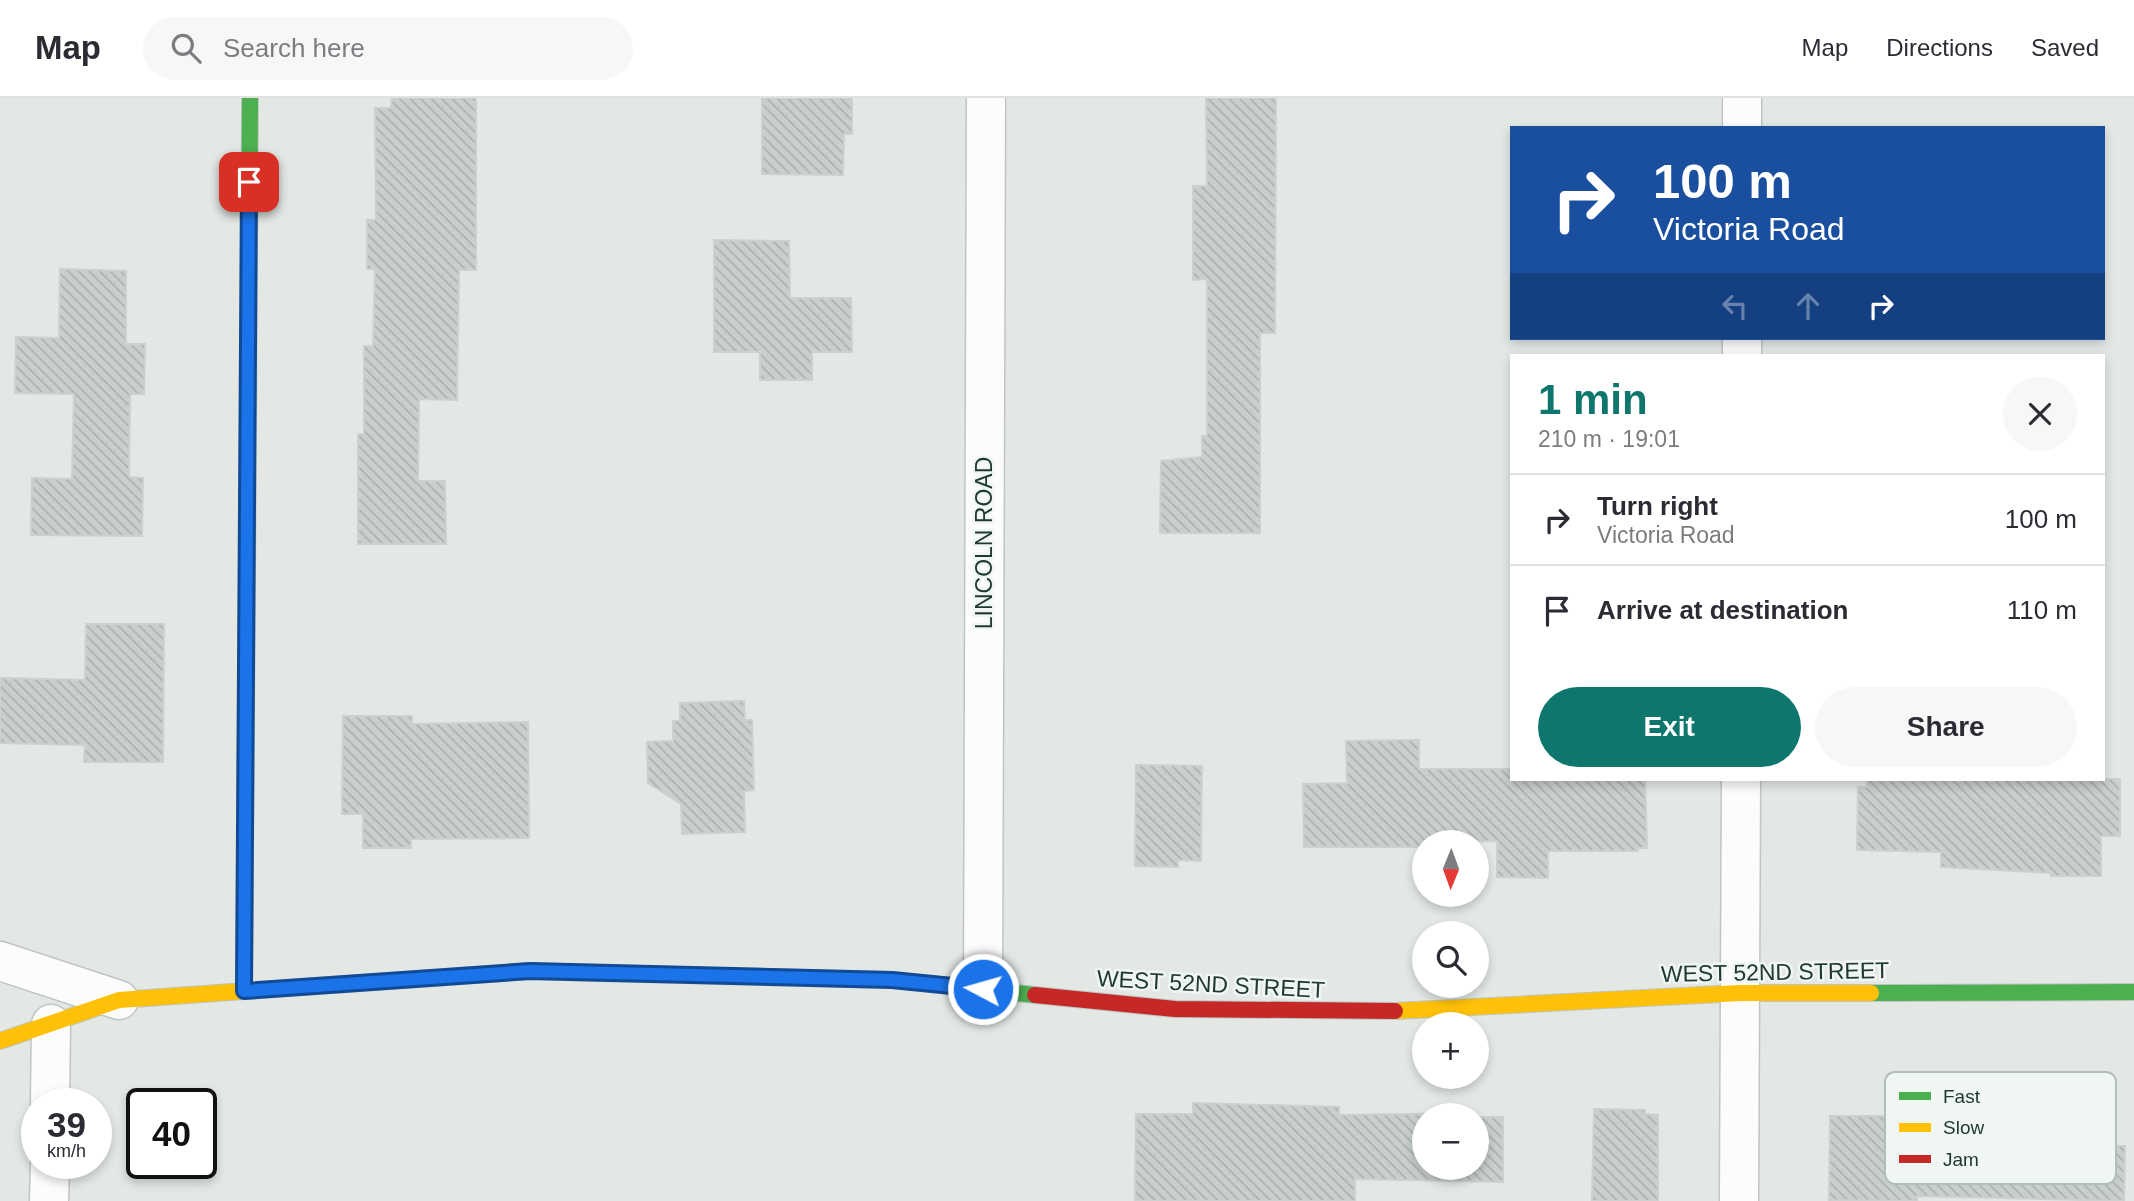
<!DOCTYPE html>
<meta charset="utf-8">
<style>
body{margin:0;font-family:Arial,sans-serif;background:#f7f7f7;color:#2b2b33;height:100vh;display:flex;flex-direction:column;font-size:26px;white-space:nowrap}
*{box-sizing:border-box;margin:0}
p{font-size:23px;color:#7c7c81}
.icon{flex:none;width:38px;height:38px;fill:none;stroke:currentColor;stroke-width:2;stroke-linecap:round;stroke-linejoin:round}
.map{position:relative;flex:1;overflow:hidden}
.panel{position:absolute;left:1510px;top:256px;width:595px;height:427px;display:flex;flex-direction:column;background:#fff;border-radius:0px;box-shadow:0 4px 10px #0003}
.panel>*{flex:none}
.banner{position:absolute;left:1510px;top:28px;width:595px;height:214px;border-radius:0px;box-shadow:0 4px 10px #0003;background:#1a4fa0;color:#fff;overflow:hidden}
.needle{width:46px;rotate:181deg}
.fabs{position:absolute;left:1412px;top:732px;display:grid;gap:14px}
.fabs a{display:grid;place-items:center;width:77px;height:77px;border-radius:50%;background:#fff;box-shadow:0 4px 10px #0003;font-size:35px}
.speed{position:absolute;left:21px;top:990px;display:flex;gap:14px;font-size:35px;font-weight:700;text-align:center}
.speed>*{display:grid;place-content:center;width:91px;height:91px;border-radius:50%;background:#fff;box-shadow:0 4px 10px #0003;line-height:1}
.speed small{font-size:18px;font-weight:400}
.speed .limit{border:4px solid #111;border-radius:10px;background:#fff;color:#111}
.pin{position:absolute;display:grid;place-items:center;width:60px;height:60px;color:#fff;margin:-30px;border-radius:14px;box-shadow:0 4px 10px #0006}
.me{position:absolute;width:77px;margin:-38px;rotate:276deg;stroke-linejoin:round;filter:drop-shadow(0 0 5px #0008)}
.turn{display:flex;align-items:center;gap:24px;height:147px;padding:0 28px;font-size:32px}
.turn .icon{width:91px;height:91px;stroke-width:2.5}
.turn b{display:block;font-size:49px;line-height:60px}
.lanes{display:flex;align-items:center;height:66px;padding:0 28px;background:#0003;justify-content:center;gap:35px;direction:ltr}
.lanes .off{opacity:.35}
.round{display:grid;place-items:center;flex:none;width:74px;height:74px;border-radius:37px;background:#f7f7f7}
.headline{display:flex;align-items:center;justify-content:space-between;height:119px;padding:0 28px}
h1{font-size:42px;font-weight:800;line-height:52px;color:#0f766e}
.primary-button{display:flex;gap:14px;margin-top:auto;padding:14px 28px}
.primary-button a{flex:1;height:80px;border-radius:42px;background:#0f766e;color:#fff;font-size:28px;font-weight:800;line-height:80px;text-align:center}
.primary-button a+a{background:#f7f7f7;color:#2b2b33}
ul{padding:0;list-style:none}
li{display:flex;align-items:center;gap:21px;height:91px;padding:0 28px;border-top:2px solid #e1e1e2}
li div{flex:1}
li b{display:block;font-size:26px}
li em{font-style:normal}
header{display:flex;align-items:center;gap:42px;box-sizing:border-box;height:98px;padding:0 35px;background:#fff;border-bottom:2px solid #e1e1e2}
header strong{font-size:33px}
nav{display:flex;gap:38px;margin-inline-start:auto;font-size:24px}
.search{width:490px;height:63px;background:#f7f7f7;display:flex;align-items:center;gap:18px;box-sizing:border-box;padding:0 24px;border-radius:38px;color:#7c7c81;font-size:26px}
.map>svg:first-child{display:block}
</style>
<header>
<strong>Map</strong>
<div class="search"><svg class="icon" aria-label="search" viewBox="0 0 24 24"><circle cx="10" cy="10" r="6"/><path d="M15 15l6 6"/></svg>Search here</div>
<nav><a>Map</a><a>Directions</a><a>Saved</a></nav>
</header>
<div class="map">
<svg width="2134" height="1103" viewBox="0 0 2134 1103">
<defs>
<pattern id="building-back-hatch" width="6" height="6" patternUnits="userSpaceOnUse" patternTransform="scale(1.75)"><rect width="6" height="6" fill="#c9cfcc"/><path d="M-1 5l2 2M0 0l6 6M5-1l2 2" fill="none" stroke="#acb2b0"/></pattern>
</defs>
<rect width="100%" height="100%" fill="#e3e8e5"/>
<g fill="url(#building-back-hatch)" stroke="#cbd1ce" stroke-width="2">
<polygon points="392,0 476,0 476,172 459,172 457,302 419,301 418,383 445,383 446,446 358,446 358,336 364,336 364,248 373,248 375,171 367,171 367,122 376,122 375,10 391,10"/>
<polygon points="762,0 852,0 852,36 844,36 843,77 762,76"/>
<polygon points="1206,0 1276,0 1275,235 1260,235 1260,435 1160,435 1161,363 1202,359 1202,338 1207,338 1207,181 1193,182 1193,88 1207,88"/>
<polygon points="714,142 789,143 790,200 851,200 852,254 812,254 812,282 760,282 760,254 714,254"/>
<polygon points="60,171 126,173 126,246 145,246 144,296 130,296 129,379 143,380 142,438 31,437 32,380 72,381 74,296 15,295 16,239 59,240"/>
<polygon points="86,526 164,526 163,664 84,664 85,647 0,645 0,580 85,582"/>
<polygon points="744,603 745,622 752,622 754,692 744,693 745,734 682,736 681,706 648,685 647,644 673,643 673,623 680,623 680,605"/>
<polygon points="343,618 412,618 412,626 528,624 529,740 411,741 411,750 363,750 363,716 342,716"/>
<polygon points="1419,642 1419,671 1512,671 1512,681 1645,681 1647,750 1638,750 1638,753 1548,753 1548,780 1497,779 1497,743 1424,744 1420,749 1304,749 1303,686 1347,685 1346,643"/>
<polygon points="1136,667 1202,668 1201,763 1178,762 1178,769 1135,768"/>
<polygon points="1867,681 2120,681 2120,738 2101,738 2101,778 2051,778 2052,775 1941,769 1941,754 1857,752 1858,689 1867,689"/>
<polygon points="1193,1005 1339,1009 1339,1017 1471,1015 1424,1017 1424,1069 1477,1069 1477,1019 1503,1019 1503,1084 1355,1081 1355,1103 1135,1103 1136,1016 1193,1016"/>
<polygon points="1594,1011 1645,1012 1645,1016 1658,1017 1658,1103 1592,1103"/>
<polygon points="1949,1012 2106,1017 2106,1048 2125,1048 2124,1103 1917,1098 1917,1103 1829,1102 1830,1018 1949,1018"/>
</g>
<g fill="none" stroke-linecap="round" stroke-linejoin="round">
<defs>
<g id="street">
<polyline points="1742,30 1742,0"/>
<polyline points="1742,257 1742,240"/>
<polyline points="0,863 119,902"/>
<polyline points="983,891 986,0"/>
<polyline points="50,1006 51,926"/>
<polyline points="49,1103 50,1066"/>
<polyline points="1739,1103 1741,681"/>
</g>
<g id="fast">
<polyline points="247,483 250,0"/>
<polyline points="597,875 892,882 1035,897"/>
<polyline points="1871,895 2134,894"/>
</g>
<g id="slow">
<polyline points="1395,913 1740,895 1871,895"/>
<polyline points="0,943 119,902 530,873 597,875"/>
</g>
<g id="jam">
<polyline points="244,893 247,483"/>
<polyline points="1035,897 1175,911 1395,913"/>
</g>
</defs>
<use href="#street" stroke="#c0c5c2" stroke-width="41"/>
<use href="#fast" stroke="#bec6c2" stroke-width="18"/>
<use href="#slow" stroke="#bec6c2" stroke-width="18"/>
<use href="#jam" stroke="#bec6c2" stroke-width="18"/>
<use href="#street" stroke="#fbfcfb" stroke-width="38"/>
<use href="#fast" stroke="#4caf50" stroke-width="16"/>
<use href="#slow" stroke="#ffc107" stroke-width="16"/>
<use href="#jam" stroke="#c62828" stroke-width="16"/>
</g>
<g fill="none" stroke-linecap="round" stroke-linejoin="round">
<defs>
<polyline id="route" points="249,84 244,893 530,873 892,882 983,891"/>
</defs>
<use href="#route" stroke="#114b97" stroke-width="18"/>
<use href="#route" stroke="#1a73e8" stroke-width="12"/>
</g>
<g text-anchor="middle" stroke-width="5" stroke-linejoin="round" paint-order="stroke">
<g font-size="23" fill="#213a30" stroke="#f0f7f3">
<text transform="translate(984 445) rotate(-90)" y="8">LINCOLN ROAD</text>
<text transform="translate(1775 874) rotate(-1)" y="8">WEST 52ND STREET</text>
<text transform="translate(1211 886) rotate(3)" y="8">WEST 52ND STREET</text>
</g>
</g>
<rect x="1885" y="974" width="231" height="112" rx="10" fill="#f0f7f3" stroke="#b2beb8" stroke-width="2"/>
<rect x="1899" y="994" width="32" height="8" fill="#4caf50"/>
<rect x="1899" y="1025" width="32" height="9" fill="#ffc107"/>
<rect x="1899" y="1057" width="32" height="8" fill="#c62828"/>
<g font-size="19" fill="#213a30">
<text x="1943" y="1005">Fast</text>
<text x="1943" y="1036">Slow</text>
<text x="1943" y="1068">Jam</text>
</g>
</svg>
<div class="fabs">
<a><svg class="needle" viewBox="-14 -14 28 28"><path d="M0-13l5 13h-10z" fill="#e53935"/><path d="M0 13l5-13h-10z" fill="#7c7c81"/></svg></a>
<a><svg class="icon" aria-label="search" viewBox="0 0 24 24"><circle cx="10" cy="10" r="6"/><path d="M15 15l6 6"/></svg></a>
<a>+</a>
<a>−</a>
</div>
<div class="speed"><div>39<small>km/h</small></div><div class="limit">40</div></div>
<div class="pin" style="left:249px;top:84px;background:#d93025"><svg class="icon" aria-label="arrive" viewBox="0 0 24 24"><path d="M6 21V4h12l-3 4 3 4H6"/></svg></div>
<svg class="me" style="left:983px;top:891px" viewBox="-20 -20 40 40"><circle r="17" fill="#1a73e8" stroke="#fff" stroke-width="3"/><path d="M0-11L8 9 0 5-8 9z" fill="#fff"/></svg>
<div class="banner">
<div class="turn"><svg class="icon" aria-label="right" viewBox="0 0 24 24"><path d="M7 20v-9h11M14 6l5 5-5 5"/></svg><div><b>100 m</b>Victoria Road</div></div>
<div class="lanes"><svg class="icon off" aria-label="left" viewBox="0 0 24 24"><path d="M17 20v-9H6M10 6l-5 5 5 5"/></svg><svg class="icon off" aria-label="ahead" viewBox="0 0 24 24"><path d="M12 20V5M6 11l6-6 6 6"/></svg><svg class="icon" aria-label="right" viewBox="0 0 24 24"><path d="M7 20v-9h11M14 6l5 5-5 5"/></svg></div>
</div>
<section class="panel">
<div class="headline"><div><h1>1 min</h1><p>210 m · 19:01</p></div><a class="round"><svg class="icon" aria-label="close" viewBox="0 0 24 24"><path d="M6 6l12 12M18 6L6 18"/></svg></a></div>
<ul>
<li><svg class="icon" aria-label="right" viewBox="0 0 24 24"><path d="M7 20v-9h11M14 6l5 5-5 5"/></svg><div><b>Turn right</b><p>Victoria Road</p></div><em>100 m</em></li>
<li><svg class="icon" aria-label="arrive" viewBox="0 0 24 24"><path d="M6 21V4h12l-3 4 3 4H6"/></svg><div><b>Arrive at destination</b></div><em>110 m</em></li>
</ul>
<div class="primary-button"><a>Exit</a><a>Share</a></div>
</section>
</div>
